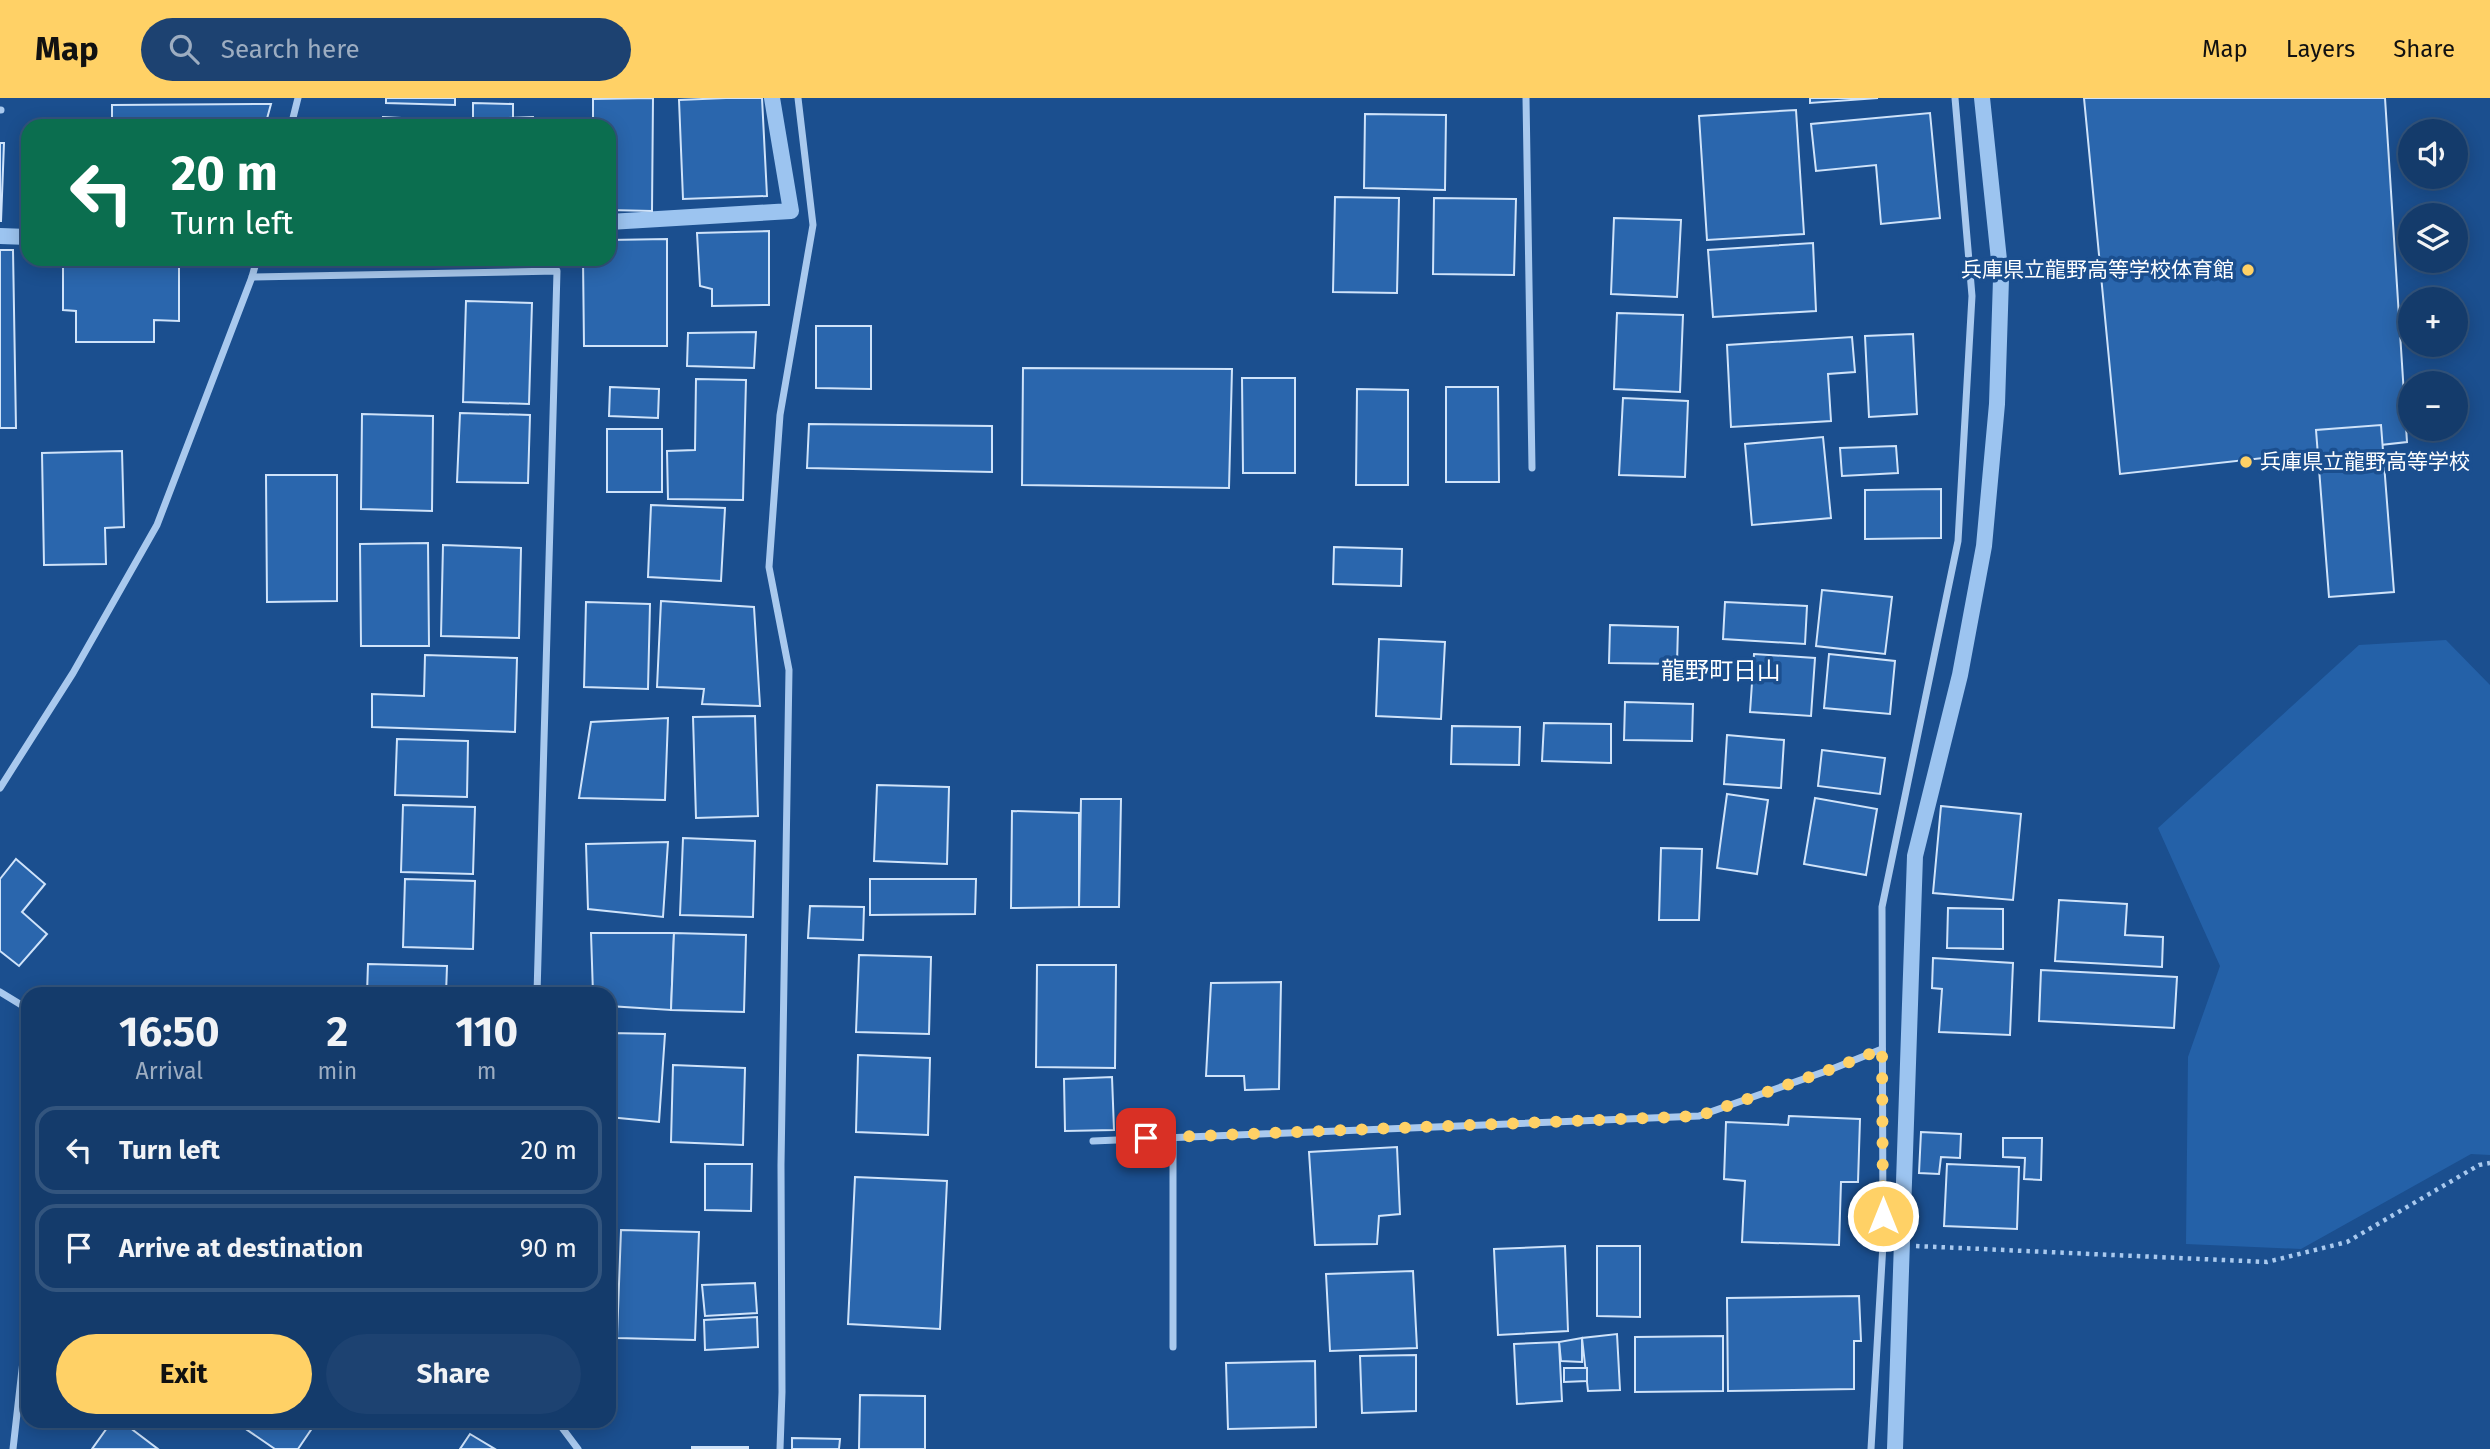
<!DOCTYPE html>
<meta charset="utf-8">
<style>
body{margin:0;font-family:"Fira Sans","Noto Sans JP",sans-serif;background:#1d4271;color:#f1f3f6;height:100vh;display:flex;flex-direction:column;font-size:26px;white-space:nowrap}
*{box-sizing:border-box;margin:0}
p{font-size:23px;color:#9dadc1}
.icon{flex:none;width:38px;height:38px;fill:none;stroke:currentColor;stroke-width:2;stroke-linecap:round;stroke-linejoin:round}
.map{position:relative;flex:1;overflow:hidden}
.drawer{position:absolute;left:21px;top:889px;width:595px;height:441px;display:flex;flex-direction:column;background:#143b6b;border-radius:21px;box-shadow:0 4px 18px #0003,0 0 0 2px #33557e}
.drawer>*{flex:none}
.top-card{position:absolute;left:21px;top:21px;width:595px;height:147px;border-radius:21px;box-shadow:0 4px 18px #0003,0 0 0 2px #33557e;background:#0b6e4f;color:#fff;overflow:hidden}
.controls{position:absolute;left:2398px;top:21px;display:grid;gap:14px}
.controls a{display:grid;place-items:center;width:70px;height:70px;border-radius:50%;background:#143b6b;box-shadow:0 4px 18px #0003,0 0 0 2px #33557e;font-size:35px}
.pin{position:absolute;display:grid;place-items:center;width:60px;height:60px;color:#fff;margin:-30px;border-radius:14px;box-shadow:0 4px 10px #0006}
.me{position:absolute;width:77px;margin:-38px;rotate:0deg;stroke-linejoin:round;filter:drop-shadow(0 0 5px #0008)}
.turn{display:flex;align-items:center;gap:24px;height:147px;padding:0 35px;font-size:32px}
.turn .icon{width:91px;height:91px;stroke-width:2.5}
.turn b{display:block;font-size:49px;line-height:60px}
.eta{display:flex;justify-content:space-evenly;align-items:center;height:119px;text-align:center}
.eta b{font-size:42px;font-weight:700;line-height:49px}
.button{display:flex;gap:14px;margin-top:auto;padding:14px 35px}
.button a{flex:1;height:80px;border-radius:42px;background:#ffd166;color:#111;font-size:28px;font-weight:700;line-height:80px;text-align:center}
.button a+a{background:#1d4271;color:#f1f3f6}
ul{padding:0;list-style:none}
li{display:flex;align-items:center;gap:21px;height:88px;margin:0 14px 10px;padding:0 21px;border:4px solid #33557e;border-radius:21px}
li div{flex:1}
li b{display:block;font-size:26px}
li em{font-style:normal}
header{display:flex;align-items:center;gap:42px;box-sizing:border-box;height:98px;padding:0 35px;background:#ffd166;color:#111}
header strong{font-size:33px}
nav{display:flex;gap:38px;margin-inline-start:auto;font-size:24px}
.search{width:490px;height:63px;background:#1d4271;display:flex;align-items:center;gap:18px;box-sizing:border-box;padding:0 24px;border-radius:38px;color:#9dadc1;font-size:26px}
.map>svg:first-child{display:block}
</style>
<header>
<strong>Map</strong>
<div class="search"><svg class="icon" aria-label="search" viewBox="0 0 24 24"><circle cx="10" cy="10" r="6"/><path d="M15 15l6 6"/></svg>Search here</div>
<nav><a>Map</a><a>Layers</a><a>Share</a></nav>
</header>
<div class="map">
<svg width="2490" height="1351" viewBox="0 0 2490 1351">
<rect width="100%" height="100%" fill="#1b4f8f"/>
<polygon fill="#2461a8" points="2446,542 2490,587 2490,1057 2471,1056 2301,1151 2186,1146 2188,959 2220,868 2158,730 2359,547"/>
<g fill="none" stroke-linecap="round" stroke-linejoin="round">
<g stroke="#9cc4f0" stroke-width="16">
<polyline points="609,124 791,113 772,0"/>
<polyline points="0,138 28,139"/>
<polyline points="1895,1351 1915,758 1960,577 1984,448 1997,306 2001,181 1982,0"/>
</g>
</g>
<g fill="#2a66ad" stroke="#cfe3fa" stroke-width="2">
<polygon points="386,0 455,0 455,7 386,5"/>
<polygon points="653,0 652,113 609,112 609,28 593,28 593,1"/>
<polygon points="726,0 762,0 767,98 683,101 679,2"/>
<polygon points="1810,0 1878,0 1810,5"/>
<polygon points="2084,0 2385,0 2407,344 2120,376"/>
<polygon points="473,5 513,6 513,21 473,20"/>
<polygon points="271,6 265,28 112,28 112,7"/>
<polygon points="1796,12 1804,136 1707,142 1699,18"/>
<polygon points="1930,15 1940,120 1881,126 1876,67 1816,73 1811,26"/>
<polygon points="1365,16 1446,17 1445,92 1364,90"/>
<polygon points="383,19 419,21 418,28 383,28"/>
<polygon points="533,19 534,28 443,28 443,23"/>
<polygon points="0,45 4,45 1,123 0,123"/>
<polygon points="1335,99 1399,100 1397,195 1333,194"/>
<polygon points="1434,100 1516,101 1514,177 1433,176"/>
<polygon points="1614,120 1681,122 1677,199 1611,196"/>
<polygon points="769,133 769,207 712,208 712,191 700,188 697,135"/>
<polygon points="667,141 667,248 584,248 583,161 609,161 609,142"/>
<polygon points="1813,145 1816,213 1713,219 1708,152"/>
<polygon points="0,152 13,152 16,330 0,330"/>
<polygon points="63,162 179,162 179,223 154,222 154,244 76,244 76,213 63,212"/>
<polygon points="466,203 532,205 529,306 463,304"/>
<polygon points="1617,215 1683,217 1680,294 1614,291"/>
<polygon points="816,228 871,228 871,291 816,290"/>
<polygon points="756,234 754,270 687,268 688,235"/>
<polygon points="1913,236 1917,316 1869,319 1865,238"/>
<polygon points="1852,239 1855,274 1828,276 1831,323 1731,329 1727,247"/>
<polygon points="1023,270 1232,271 1229,390 1022,387"/>
<polygon points="1242,280 1295,280 1295,375 1243,375"/>
<polygon points="696,281 746,282 743,402 668,401 667,353 695,352"/>
<polygon points="610,289 659,291 658,320 609,318"/>
<polygon points="1446,289 1498,289 1499,384 1446,384"/>
<polygon points="1357,291 1408,292 1408,387 1356,387"/>
<polygon points="1623,300 1688,303 1685,379 1619,377"/>
<polygon points="460,315 530,317 528,385 457,384"/>
<polygon points="362,316 433,318 432,413 361,411"/>
<polygon points="809,326 992,328 992,374 807,370"/>
<polygon points="2381,327 2394,494 2329,499 2316,332"/>
<rect x="607" y="331" width="55" height="63"/>
<polygon points="1823,339 1831,420 1752,427 1745,346"/>
<polygon points="1896,348 1898,375 1842,378 1840,350"/>
<polygon points="122,353 124,429 105,430 106,466 44,467 42,355"/>
<polygon points="266,377 337,377 337,503 267,504"/>
<polygon points="1941,391 1941,440 1865,441 1865,392"/>
<polygon points="651,407 725,410 721,483 648,479"/>
<polygon points="428,445 429,548 361,548 360,446"/>
<polygon points="443,447 521,450 519,540 441,538"/>
<polygon points="1334,449 1402,451 1401,488 1333,486"/>
<polygon points="1822,492 1892,499 1885,556 1816,548"/>
<polygon points="661,503 754,509 760,608 702,606 704,591 657,589"/>
<polygon points="586,504 650,506 648,591 584,589"/>
<polygon points="1725,504 1807,508 1805,546 1723,541"/>
<polygon points="1610,527 1678,529 1677,566 1609,565"/>
<polygon points="1379,541 1445,544 1441,621 1376,618"/>
<polygon points="1754,556 1815,560 1811,618 1750,614"/>
<polygon points="1829,556 1895,563 1890,616 1824,610"/>
<polygon points="425,557 517,560 515,634 372,629 372,596 424,598"/>
<polygon points="1625,604 1693,606 1692,643 1624,642"/>
<polygon points="755,618 758,718 696,720 693,619"/>
<polygon points="668,620 665,702 579,700 591,624"/>
<polygon points="1544,625 1611,626 1611,665 1542,663"/>
<polygon points="1452,628 1520,629 1519,667 1451,666"/>
<polygon points="1727,637 1784,642 1781,690 1724,686"/>
<polygon points="397,641 468,643 467,699 395,697"/>
<polygon points="1822,652 1885,660 1880,696 1818,688"/>
<polygon points="877,687 949,689 947,766 874,763"/>
<polygon points="1727,696 1768,702 1757,776 1717,770"/>
<polygon points="1815,700 1877,711 1866,777 1804,766"/>
<polygon points="1081,701 1121,701 1119,809 1079,809"/>
<polygon points="403,707 475,709 473,776 401,774"/>
<polygon points="1941,708 2021,716 2013,802 1933,795"/>
<polygon points="1012,713 1079,715 1079,809 1011,810"/>
<polygon points="683,740 755,743 753,819 680,817"/>
<polygon points="668,744 663,819 588,811 586,746"/>
<polygon points="1661,750 1702,751 1699,822 1659,822"/>
<polygon points="16,761 45,786 22,814 47,836 19,868 0,853 0,781"/>
<polygon points="405,781 475,783 473,851 403,849"/>
<polygon points="870,781 976,781 975,816 870,817"/>
<polygon points="2059,802 2127,806 2125,837 2163,839 2162,869 2055,863"/>
<polygon points="810,808 864,809 863,842 808,840"/>
<polygon points="1948,810 2003,811 2003,851 1947,850"/>
<polygon points="591,835 674,835 671,912 609,908 609,896 593,896"/>
<polygon points="674,835 746,837 744,914 671,912"/>
<polygon points="859,857 931,859 929,936 856,934"/>
<polygon points="1933,860 2013,865 2010,937 1939,934 1942,891 1932,890"/>
<polygon points="368,866 447,868 446,896 367,896"/>
<polygon points="1037,867 1116,867 1115,970 1036,969"/>
<polygon points="2041,872 2177,879 2174,930 2039,923"/>
<polygon points="1281,884 1279,991 1245,992 1244,978 1206,978 1211,885"/>
<polygon points="609,935 665,936 659,1024 609,1019"/>
<polygon points="858,957 930,960 928,1037 856,1034"/>
<polygon points="673,967 745,970 743,1047 671,1044"/>
<polygon points="1112,979 1114,1032 1065,1033 1064,981"/>
<polygon points="1789,1018 1860,1021 1858,1084 1841,1084 1839,1147 1742,1144 1745,1083 1724,1081 1726,1024 1788,1027"/>
<polygon points="1921,1034 1961,1036 1960,1060 1941,1059 1939,1076 1919,1075"/>
<polygon points="2003,1040 2042,1040 2041,1082 2024,1081 2025,1060 2003,1059"/>
<polygon points="1397,1049 1400,1116 1379,1118 1377,1146 1315,1147 1309,1054"/>
<polygon points="705,1066 752,1066 751,1113 705,1112"/>
<polygon points="1947,1066 2019,1069 2017,1131 1944,1128"/>
<polygon points="855,1079 947,1083 940,1231 848,1226"/>
<polygon points="621,1132 699,1134 695,1242 617,1240"/>
<polygon points="1565,1148 1568,1233 1498,1237 1494,1151"/>
<polygon points="1597,1148 1640,1148 1640,1219 1597,1218"/>
<polygon points="1413,1173 1417,1250 1330,1253 1326,1176"/>
<polygon points="755,1185 757,1215 705,1218 702,1187"/>
<polygon points="1859,1198 1861,1243 1854,1243 1854,1291 1728,1293 1727,1200"/>
<polygon points="757,1219 758,1249 705,1252 704,1222"/>
<polygon points="1617,1236 1620,1292 1588,1293 1582,1240"/>
<polygon points="1723,1238 1723,1293 1635,1294 1635,1239"/>
<polygon points="1582,1240 1582,1264 1561,1263 1559,1244"/>
<polygon points="1559,1244 1562,1303 1517,1306 1514,1246"/>
<polygon points="1416,1257 1416,1313 1362,1315 1360,1258"/>
<polygon points="1315,1263 1316,1329 1228,1331 1226,1265"/>
<polygon points="1564,1270 1587,1270 1587,1283 1564,1284"/>
<polygon points="860,1297 925,1298 925,1351 859,1351"/>
<polygon points="112,1323 121,1323 158,1351 92,1351"/>
<polygon points="234,1323 317,1323 298,1351 275,1351"/>
<polygon points="470,1336 495,1351 460,1351"/>
<polygon points="792,1340 840,1341 839,1351 792,1351"/>
<rect x="692" y="1349" width="56" height="2"/>
</g>
<g fill="none" stroke-linecap="round" stroke-linejoin="round">
<polyline stroke="#a9c9ee" stroke-width="4.5" stroke-dasharray="3.5 5" stroke-linecap="butt" points="1916,1148 2267,1164 2347,1144 2479,1067 2490,1065"/>
<g stroke="#a9c9ee" stroke-width="7">
<polyline points="1526,0 1532,370"/>
<polyline points="0,12 1,12"/>
<polyline points="291,28 298,0"/>
<polyline points="252,179 557,173 537,896"/>
<polyline points="0,690 73,575 157,427 252,179 257,161"/>
<polyline points="0,894 28,911"/>
<polyline points="1093,1043 1699,1018 1832,971 1882,951"/>
<polyline points="1173,1249 1173,1039"/>
<polyline points="557,1323 578,1351"/>
<polyline points="13,1351 28,1219"/>
<polyline points="780,1351 782,1294 781,1067 789,572 769,469 780,317 813,127 798,0"/>
<polyline points="1871,1351 1883,1146 1882,809 1958,443 1972,198 1955,0"/>
</g>
</g>
<g fill="none" stroke-linecap="round" stroke-linejoin="round">
<polyline stroke="#ffd166" stroke-width="12" stroke-dasharray="0 21.6" points="1146,1040 1699,1018 1832,971 1882,951 1883,1118"/>
</g>
<g fill="#ffd166" stroke="#1b4f8f" stroke-width="2.5">
<circle cx="2248" cy="172" r="7"/>
<circle cx="2246" cy="364" r="7"/>
</g>
<g text-anchor="middle" stroke-width="7" stroke-linejoin="round" paint-order="stroke">
<g font-size="21" fill="#fff" stroke="#1b4f8f" text-anchor="end">
<text x="2234" y="179">兵庫県立龍野高等学校体育館</text>
<text x="2260" y="371" text-anchor="start">兵庫県立龍野高等学校</text>
</g>
<g font-size="24" fill="#fff" stroke="#1b4f8f">
<text x="1721" y="581">龍野町日山</text>
</g>
</g>
</svg>
<div class="controls">
<a><svg class="icon" aria-label="sound" viewBox="0 0 24 24"><path d="M4 9h4l5-4v14l-5-4H4zM17 9q2 3 0 6"/></svg></a>
<a><svg class="icon" aria-label="layers" viewBox="0 0 24 24"><path d="M12 4l9 5-9 5-9-5zM3 14l9 5 9-5"/></svg></a>
<a>+</a>
<a>−</a>
</div>
<div class="pin" style="left:1146px;top:1040px;background:#d93025"><svg class="icon" aria-label="arrive" viewBox="0 0 24 24"><path d="M6 21V4h12l-3 4 3 4H6"/></svg></div>
<svg class="me" style="left:1883px;top:1118px" viewBox="-20 -20 40 40"><circle r="17" fill="#ffd166" stroke="#fff" stroke-width="3"/><path d="M0-11L8 9 0 5-8 9z" fill="#fff"/></svg>
<div class="top-card">
<div class="turn"><svg class="icon" aria-label="left" viewBox="0 0 24 24"><path d="M17 20v-9H6M10 6l-5 5 5 5"/></svg><div><b>20 m</b>Turn left</div></div>
</div>
<section class="drawer">
<div class="eta">
<div><b>16:50</b><p>Arrival</p></div>
<div><b>2</b><p>min</p></div>
<div><b>110</b><p>m</p></div>
</div>
<ul>
<li><svg class="icon" aria-label="left" viewBox="0 0 24 24"><path d="M17 20v-9H6M10 6l-5 5 5 5"/></svg><div><b>Turn left</b></div><em>20 m</em></li>
<li><svg class="icon" aria-label="arrive" viewBox="0 0 24 24"><path d="M6 21V4h12l-3 4 3 4H6"/></svg><div><b>Arrive at destination</b></div><em>90 m</em></li>
</ul>
<div class="button"><a>Exit</a><a>Share</a></div>
</section>
</div>
